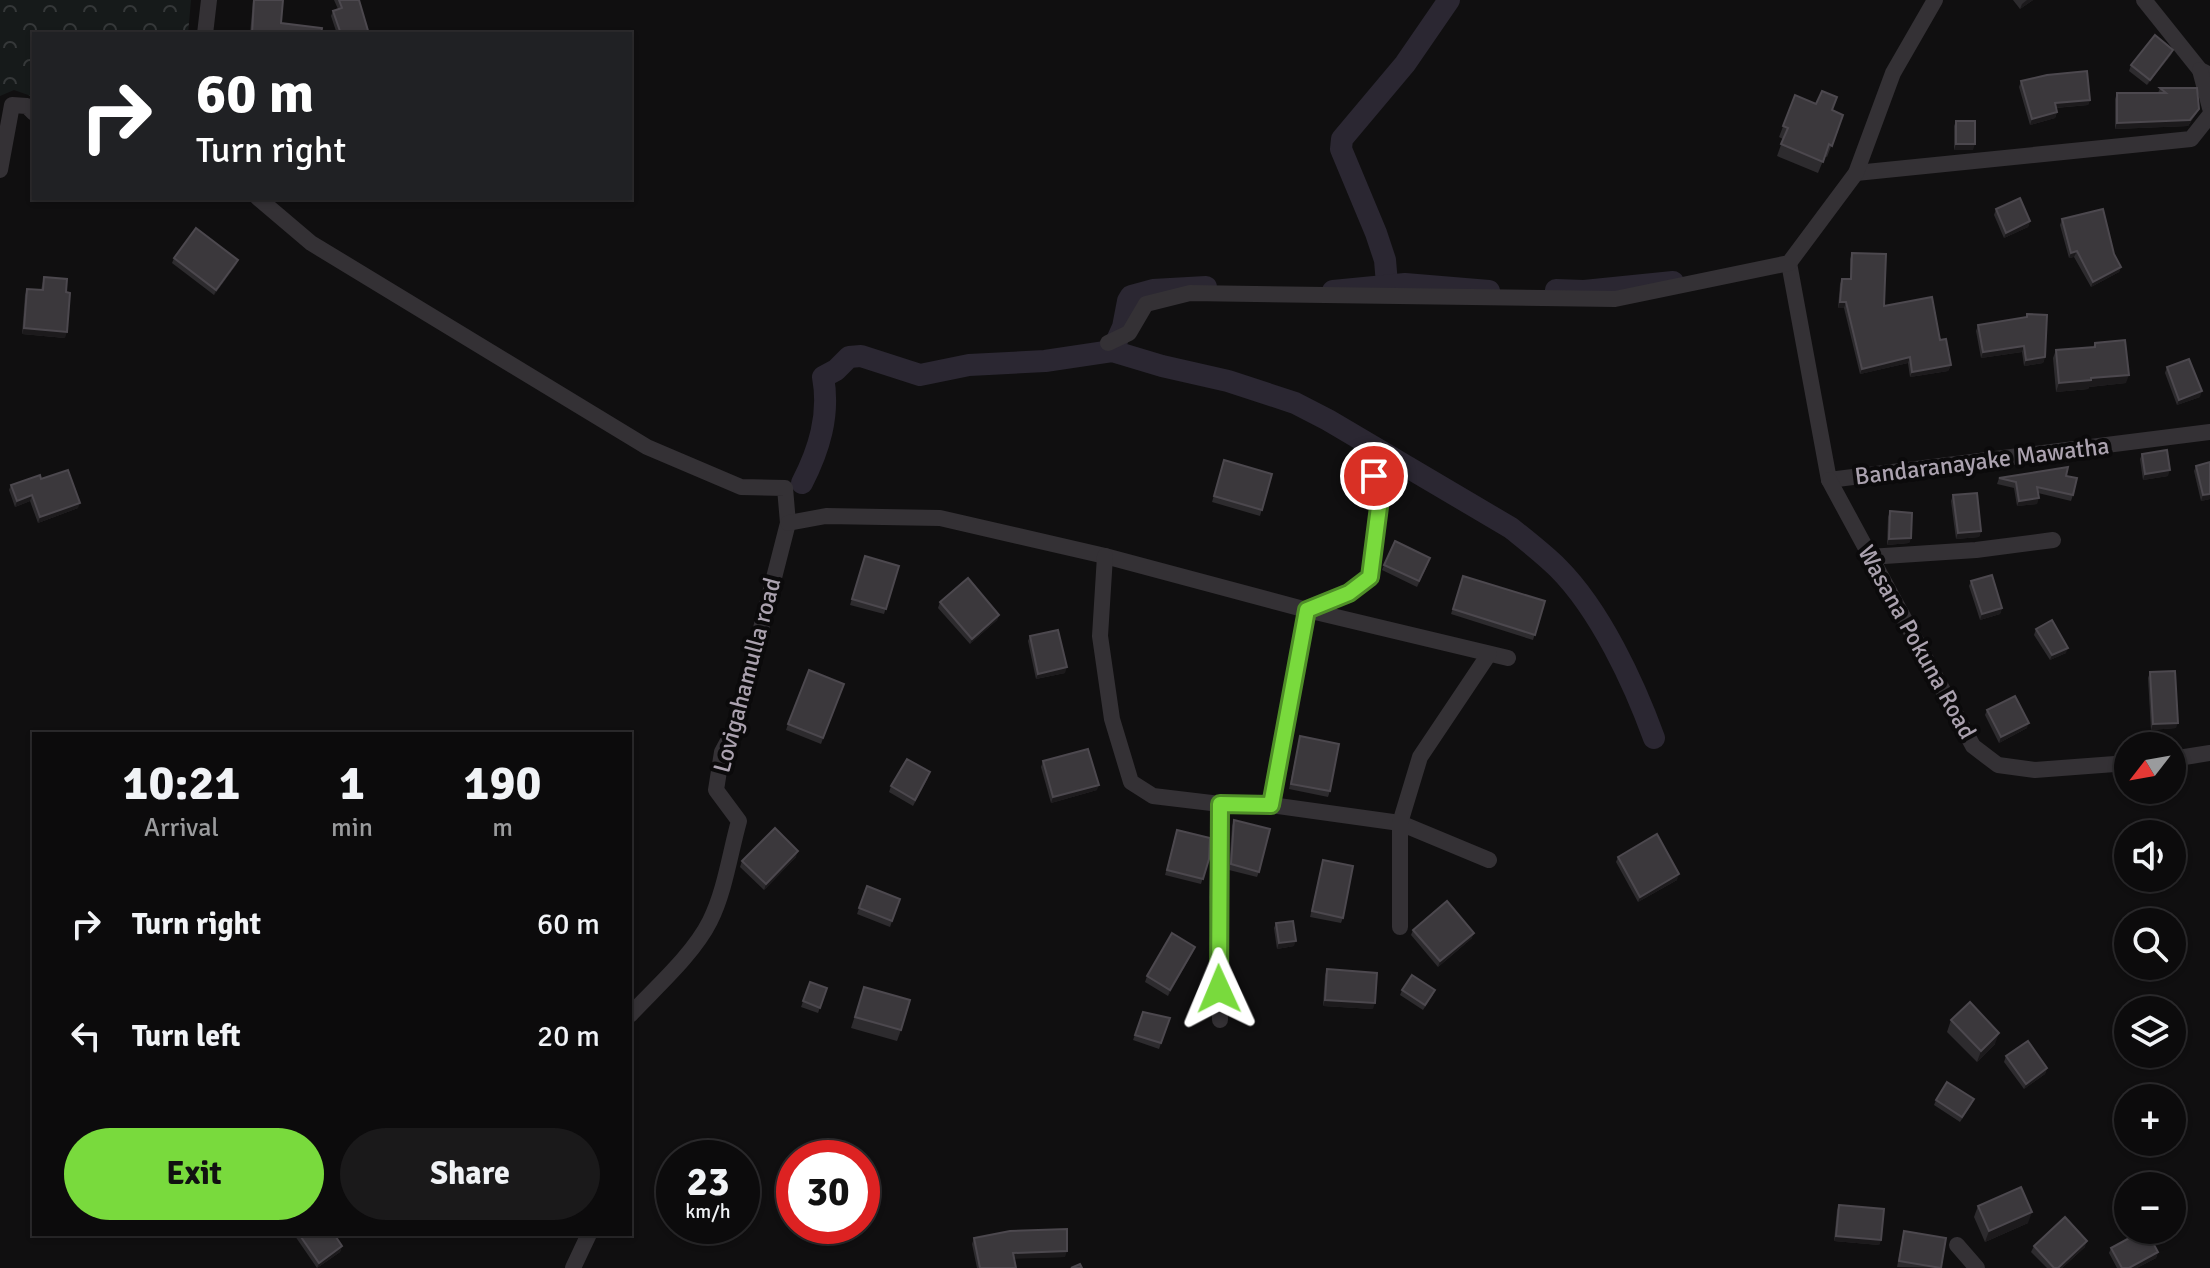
<!DOCTYPE html>
<meta charset="utf-8">
<style>
body{margin:0;font-family:Signika,sans-serif;background:#1a191a;color:#f1f3f6;height:100vh;display:flex;flex-direction:column;font-size:30px;white-space:nowrap}
*{box-sizing:border-box;margin:0}
p{font-size:26px;color:#9a9b9d}
.icon{flex:none;width:44px;height:44px;fill:none;stroke:currentColor;stroke-width:2;stroke-linecap:round;stroke-linejoin:round}
.map{position:relative;flex:1;overflow:hidden}
.side{position:absolute;left:32px;top:732px;width:600px;height:504px;display:flex;flex-direction:column;background:#0c0b0c;border-radius:0px;box-shadow:0 2px 6px #0004,0 0 0 2px #2c2b2d}
.side>*{flex:none}
.hud{position:absolute;left:32px;top:32px;width:600px;height:168px;border-radius:0px;box-shadow:0 2px 6px #0004,0 0 0 2px #2c2b2d;background:#202124;color:#fff;overflow:hidden}
.needle{width:52px;rotate:239deg}
.controls{position:absolute;left:2114px;top:732px;display:grid;gap:16px}
.controls a{display:grid;place-items:center;width:72px;height:72px;border-radius:50%;background:#0c0b0c;box-shadow:0 2px 6px #0004,0 0 0 2px #2c2b2d;font-size:40px}
.speed{position:absolute;left:656px;top:1140px;display:flex;gap:16px;font-size:40px;font-weight:700;text-align:center}
.speed>*{display:grid;place-content:center;width:104px;height:104px;border-radius:50%;background:#0c0b0c;box-shadow:0 2px 6px #0004,0 0 0 2px #2c2b2d;line-height:1}
.speed small{font-size:20px;font-weight:400}
.speed .limit{border:12px solid #d22;background:#fff;color:#111}
.pin{position:absolute;display:grid;place-items:center;width:68px;height:68px;color:#fff;margin:-34px;border:4px solid #fff;border-radius:50%;box-shadow:0 2px 8px #0007}
.me{position:absolute;width:88px;margin:-44px;rotate:359deg;stroke-linejoin:round;filter:drop-shadow(0 0 6px #0008)}
.turn{display:flex;align-items:center;gap:28px;height:168px;padding:0 32px;font-size:36px}
.turn .icon{width:104px;height:104px;stroke-width:2.5}
.turn b{display:block;font-size:56px;line-height:68px}
.eta{display:flex;justify-content:space-evenly;align-items:center;height:136px;text-align:center}
.eta b{font-size:48px;font-weight:700;line-height:56px}
.button{display:flex;gap:16px;margin-top:auto;padding:16px 32px}
.button a{flex:1;height:92px;border-radius:48px;background:#79da3d;color:#111;font-size:32px;font-weight:700;line-height:92px;text-align:center}
.button a+a{background:#1a191a;color:#f1f3f6}
ul{padding:0;list-style:none}
li{display:flex;align-items:center;gap:24px;height:112px;padding:0 32px}
li div{flex:1}
li b{display:block;font-size:30px}
li em{font-style:normal}
.map>svg:first-child{display:block}
</style>
<div class="map">
<svg width="2210" height="1268" viewBox="0 0 2210 1268">
<defs>
<pattern id="forest-crowns" width="20" height="18" patternUnits="userSpaceOnUse" patternTransform="scale(2)"><rect width="20" height="18" fill="#161a1a"/><path d="M2 6a3 3 0 1 1 6 0M12 15a3 3 0 1 1 6 0" fill="none" stroke="#353839"/></pattern>
</defs>
<rect width="100%" height="100%" fill="#100f10"/>
<polygon fill="url(#forest-crowns)" points="0,0 191,0 188,34 34,34 34,97 14,90 0,96"/>
<g fill="none" stroke-linecap="round" stroke-linejoin="round">
<g stroke="#2b2732" stroke-width="22">
<polyline points="1387,284 1385,260 1376,233 1341,149 1342,139 1405,64 1449,0"/>
<polyline points="1556,290 1584,291 1673,282"/>
<polyline points="1333,291 1405,284 1489,291"/>
<polyline points="1112,351 1123,327 1128,301 1131,296 1153,290 1206,287"/>
<path d="M 802,483 C 819,450 830,415 823,377 L 836,370 L 849,357 L 861,356 L 920,375 L 969,365 L 1045,361 L 1112,351 L 1162,366 L 1228,381 L 1295,403 L 1328,420 L 1511,528 C 1527,541 1544,554 1558,568 C 1600,610 1634,683 1654,738"/>
</g>
<g stroke="#343135" stroke-width="16">
<polyline points="2144,0 2200,70 2210,75"/>
<polyline points="205,34 209,0"/>
<polyline points="2200,70 2210,108"/>
<polyline points="0,170 12,105 27,106 34,113"/>
<polyline points="1856,173 2191,139 2210,115"/>
<path d="M 258,198 L 311,243 L 647,447 L 741,487 L 785,488 L 788,523 L 736,726 L 722,752 L 716,790 L 739,821 C 730,853 725,891 710,921 C 693,955 655,988 630,1015"/>
<polyline points="1789,263 1829,480 2210,432"/>
<polyline points="1108,343 1129,333 1146,304 1190,293 1615,299 1789,263 1856,173 1893,73 1935,0"/>
<polyline points="1829,480 1973,746 1998,765 2035,770 2128,763"/>
<polyline points="788,523 826,516 940,518 1105,556 1307,610 1508,658"/>
<polyline points="1105,556 1100,636 1112,719 1131,782 1153,796 1220,804 1271,805 1400,823 1489,860"/>
<polyline points="1869,557 1976,550 2053,540"/>
<polyline points="2172,759 2210,753"/>
<polyline points="1271,805 1307,610 1349,593 1370,577 1380,499 1367,454"/>
<polyline points="1400,927 1400,823 1420,757 1489,654"/>
<polyline points="1220,1020 1217,897 1220,804"/>
<polyline points="1957,1245 1977,1268"/>
<polyline points="573,1268 589,1234"/>
</g>
</g>
<g fill="#2d2b2e">
<polygon points="253,0 283,0 281,23 321,34 250,34"/>
<polygon points="334,0 359,0 369,34 337,34 331,16 333,11 338,9"/>
<polygon points="2013,0 2033,0 2020,9"/>
<polygon points="2173,50 2171,55 2147,85 2129,71 2131,65"/>
<polygon points="2021,81 2090,100 2088,105 2056,108 2057,112 2055,118 2030,125 2019,87"/>
<polygon points="2160,88 2199,109 2196,114 2188,126 2115,129 2115,99 2117,93 2158,93"/>
<polygon points="1795,95 1843,115 1827,157 1825,156 1818,173 1777,156 1783,139 1779,137"/>
<polygon points="1956,121 1973,150 1954,150 1954,126"/>
<polygon points="1996,209 2030,221 2028,227 2004,238 1994,215"/>
<polygon points="2062,219 2114,254 2121,267 2119,272 2091,287 2074,257 2069,258 2060,225"/>
<polygon points="1852,253 1884,306 1940,340 1951,365 1948,371 1910,377 1908,363 1860,374 1844,308 1838,308 1840,284 1842,279 1850,279 1850,259"/>
<polygon points="174,258 238,260 236,265 214,295 172,263"/>
<polygon points="44,277 65,338 22,334 25,295 27,289 41,290"/>
<polygon points="2027,314 2045,357 2043,363 2024,366 2022,352 1981,358 1976,331 1978,325 2026,318"/>
<polygon points="2095,343 2126,383 2089,387 2088,389 2056,392 2053,358 2056,350 2093,347"/>
<polygon points="2167,367 2200,397 2177,405 2165,373"/>
<polygon points="2142,454 2168,476 2143,480 2140,459"/>
<polygon points="1224,460 1272,474 1260,516 1212,502"/>
<polygon points="2210,462 2210,499 2201,501 2194,471 2196,466"/>
<polygon points="2066,476 2073,495 2071,501 2038,493 2037,504 2017,506 2014,488 1997,484 1999,478"/>
<polygon points="41,479 78,508 38,523 30,501 15,507 9,490 11,485"/>
<polygon points="1953,495 1981,531 1979,537 1956,539 1951,501"/>
<polygon points="1890,511 1911,538 1909,543 1887,545 1888,517"/>
<polygon points="865,556 899,566 884,614 850,605"/>
<polygon points="1428,564 1417,587 1382,570 1384,565"/>
<polygon points="1463,576 1545,601 1533,640 1451,614"/>
<polygon points="1971,581 2002,608 2000,614 1980,620 1969,586"/>
<polygon points="940,602 999,615 997,620 970,644 938,608"/>
<polygon points="2036,629 2066,653 2050,660 2034,635"/>
<polygon points="1030,636 1065,673 1036,679 1028,641"/>
<polygon points="2150,672 2176,728 2151,730 2148,678"/>
<polygon points="844,684 821,744 786,730 788,724"/>
<polygon points="1987,710 2027,728 1999,743 1985,715"/>
<polygon points="1300,736 1330,791 1328,797 1289,789"/>
<polygon points="1043,761 1097,790 1051,803 1041,767"/>
<polygon points="928,778 913,806 889,792 891,786"/>
<polygon points="1234,820 1259,872 1257,877 1229,870 1232,826"/>
<polygon points="1177,830 1209,859 1201,884 1165,875"/>
<polygon points="796,857 764,890 740,867 742,861"/>
<polygon points="1618,857 1677,880 1638,902 1616,862"/>
<polygon points="1323,860 1343,918 1341,923 1310,917"/>
<polygon points="867,886 900,899 890,927 857,914"/>
<polygon points="1276,923 1294,946 1277,949 1274,928"/>
<polygon points="1413,930 1472,938 1438,967 1411,935"/>
<polygon points="1193,952 1168,996 1145,982 1147,976"/>
<polygon points="1327,969 1373,1009 1323,1006 1325,975"/>
<polygon points="810,982 827,988 818,1013 801,1007"/>
<polygon points="864,987 901,1030 897,1041 851,1028"/>
<polygon points="1402,990 1433,995 1423,1010 1400,995"/>
<polygon points="1143,1012 1170,1018 1159,1049 1133,1040"/>
<polygon points="1951,1020 1995,1044 1977,1062 1947,1032"/>
<polygon points="2006,1056 2047,1068 2045,1074 2024,1089 2004,1062"/>
<polygon points="1936,1100 1972,1104 1960,1122 1934,1105"/>
<polygon points="1839,1205 1881,1240 1879,1245 1834,1241 1837,1210"/>
<polygon points="1978,1206 2028,1223 1985,1242 1974,1217"/>
<polygon points="1904,1231 1941,1268 1897,1267"/>
<polygon points="296,1234 334,1234 342,1246 340,1252 317,1268 295,1236"/>
<polygon points="974,1238 1065,1257 1014,1258 1016,1268 977,1268 972,1244"/>
<polygon points="2034,1246 2085,1247 2062,1268 2047,1268 2031,1252"/>
<polygon points="2111,1248 2158,1252 2156,1258 2137,1268 2117,1268 2109,1253"/>
</g>
<g fill="#1c1a1c">
<polygon points="2027,0 2033,0 2020,9 2022,4"/>
<polygon points="2173,50 2171,55 2147,85 2150,80"/>
<polygon points="2090,100 2088,105 2053,108 2055,103"/>
<polygon points="2199,109 2196,114 2188,126 2115,129 2117,123"/>
<polygon points="2057,112 2055,118 2030,125 2032,119"/>
<polygon points="1956,144 1975,144 1973,150 1954,150"/>
<polygon points="2030,221 2028,227 2004,238 2006,233"/>
<polygon points="2077,251 2074,257 2069,258 2071,253"/>
<polygon points="238,260 236,265 214,295 216,290"/>
<polygon points="2121,267 2119,272 2091,287 2093,282"/>
<polygon points="1840,302 1846,302 1844,308 1838,308"/>
<polygon points="24,328 67,332 65,338 22,334"/>
<polygon points="2024,346 2022,352 1981,358 1983,352"/>
<polygon points="1910,357 1908,363 1860,374 1862,369"/>
<polygon points="2045,357 2043,363 2024,366 2026,360"/>
<polygon points="1951,365 1948,371 1910,377 1912,372"/>
<polygon points="2129,375 2126,383 2089,387 2088,389 2056,392 2059,383 2091,378"/>
<polygon points="2202,391 2200,397 2177,405 2179,400"/>
<polygon points="2170,470 2168,476 2143,480 2145,474"/>
<polygon points="2210,494 2210,499 2201,501 2203,495"/>
<polygon points="32,495 30,501 15,507 17,501"/>
<polygon points="2039,498 2037,504 2017,506 2019,501"/>
<polygon points="80,503 78,508 38,523 40,517"/>
<polygon points="1981,531 1979,537 1956,539 1958,533"/>
<polygon points="1911,538 1909,543 1887,545 1889,539"/>
<polygon points="2002,608 2000,614 1980,620 1982,614"/>
<polygon points="999,615 997,620 970,644 972,639"/>
<polygon points="2068,648 2066,653 2050,660 2052,655"/>
<polygon points="1067,667 1065,673 1036,679 1038,674"/>
<polygon points="2029,723 2027,728 1999,743 2001,737"/>
<polygon points="2178,723 2176,728 2151,730 2153,724"/>
<polygon points="1099,785 1097,790 1051,803 1053,797"/>
<polygon points="798,851 796,857 764,890 766,884"/>
<polygon points="1679,874 1677,880 1638,902 1640,897"/>
<polygon points="1474,933 1472,938 1438,967 1440,961"/>
<polygon points="1296,941 1294,946 1277,949 1279,943"/>
<polygon points="1195,947 1193,952 1168,996 1170,990"/>
<polygon points="1325,1000 1375,1003 1373,1009 1323,1006"/>
<polygon points="1999,1033 1995,1044 1977,1062 1981,1051"/>
<polygon points="2047,1068 2045,1074 2024,1089 2026,1084"/>
<polygon points="2032,1212 2028,1223 1985,1242 1989,1231"/>
<polygon points="1836,1236 1881,1240 1879,1245 1834,1241"/>
<polygon points="2087,1241 2085,1247 2062,1268 2058,1268"/>
<polygon points="342,1246 340,1252 317,1268 319,1263"/>
<polygon points="1067,1251 1065,1257 1011,1259 1013,1253"/>
<polygon points="2158,1252 2156,1258 2137,1268 2129,1268"/>
</g>
<g fill="#3b383c" stroke="#4c484e" stroke-width="2">
<polygon points="254,0 283,0 281,23 322,28 321,34 252,34"/>
<polygon points="339,0 359,0 369,34 341,34 333,11 342,8"/>
<polygon points="2155,35 2173,50 2150,80 2131,65"/>
<polygon points="2087,71 2090,100 2055,103 2057,112 2032,119 2021,81 2047,75"/>
<polygon points="2160,88 2197,88 2199,109 2190,120 2117,123 2117,93 2166,93"/>
<polygon points="1822,91 1837,97 1832,110 1843,115 1832,146 1829,144 1823,162 1781,144 1788,128 1783,126 1795,95 1816,104"/>
<rect x="1956" y="121" width="19" height="23"/>
<polygon points="2020,198 2030,221 2006,233 1996,209"/>
<polygon points="2103,209 2114,254 2121,267 2093,282 2077,251 2071,253 2062,219"/>
<polygon points="196,228 238,260 216,290 174,258"/>
<polygon points="1852,253 1886,254 1884,306 1932,297 1940,340 1946,339 1951,365 1912,372 1910,357 1862,369 1846,302 1840,302 1842,279 1851,279"/>
<polygon points="44,277 67,279 66,292 70,293 67,332 24,328 27,289 43,290"/>
<polygon points="2027,314 2047,315 2045,357 2026,360 2024,346 1983,352 1978,325 2027,317"/>
<polygon points="2125,340 2129,375 2091,378 2091,380 2059,383 2056,350 2095,347 2095,343"/>
<polygon points="2189,359 2202,391 2179,400 2167,367"/>
<polygon points="2167,450 2170,470 2145,474 2142,454"/>
<polygon points="1224,460 1272,474 1262,510 1214,496"/>
<polygon points="2210,462 2210,494 2203,495 2196,466"/>
<polygon points="2068,467 2066,476 2077,478 2073,495 2037,487 2039,498 2019,501 2016,482 1999,478"/>
<polygon points="68,470 80,503 40,517 32,495 17,501 11,485 40,475 41,479"/>
<polygon points="1977,493 1981,531 1958,533 1953,495"/>
<polygon points="1890,511 1912,513 1911,538 1889,539"/>
<polygon points="1395,541 1430,558 1419,581 1384,565"/>
<polygon points="865,556 899,566 886,609 852,599"/>
<polygon points="1992,575 2002,608 1982,614 1971,581"/>
<polygon points="1463,576 1545,601 1535,635 1453,609"/>
<polygon points="968,578 999,615 972,639 940,602"/>
<polygon points="2052,620 2068,648 2052,655 2036,629"/>
<polygon points="1058,630 1067,667 1038,674 1030,636"/>
<polygon points="809,670 844,684 823,738 788,724"/>
<polygon points="2175,671 2178,723 2153,724 2150,672"/>
<polygon points="2015,696 2029,723 2001,737 1987,710"/>
<polygon points="1300,736 1339,744 1330,791 1291,784"/>
<polygon points="1088,749 1099,785 1053,797 1043,761"/>
<polygon points="907,759 930,772 915,800 891,786"/>
<polygon points="1234,820 1270,829 1259,872 1231,864"/>
<polygon points="775,828 798,851 766,884 742,861"/>
<polygon points="1177,830 1210,838 1209,859 1203,879 1167,870"/>
<polygon points="1657,834 1679,874 1640,897 1618,857"/>
<polygon points="1323,860 1353,866 1343,918 1312,911"/>
<polygon points="867,886 900,899 892,921 859,908"/>
<polygon points="1447,901 1474,933 1440,961 1413,930"/>
<polygon points="1293,921 1296,941 1279,943 1276,923"/>
<polygon points="1172,933 1195,947 1170,990 1147,976"/>
<polygon points="1327,969 1377,973 1375,1003 1325,1000"/>
<polygon points="1412,975 1435,990 1425,1005 1402,990"/>
<polygon points="810,982 827,988 820,1008 803,1001"/>
<polygon points="864,987 910,1000 901,1030 855,1017"/>
<polygon points="1970,1002 1999,1033 1981,1051 1951,1020"/>
<polygon points="1143,1012 1170,1018 1161,1043 1135,1035"/>
<polygon points="2028,1041 2047,1068 2026,1084 2006,1056"/>
<polygon points="1947,1082 1974,1099 1962,1117 1936,1100"/>
<polygon points="2021,1187 2032,1212 1989,1231 1978,1206"/>
<polygon points="1839,1205 1884,1209 1881,1240 1836,1236"/>
<polygon points="2065,1217 2087,1241 2058,1268 2054,1268 2034,1246"/>
<polygon points="1067,1229 1067,1251 1013,1253 1016,1268 980,1268 974,1238 1010,1231"/>
<polygon points="2144,1230 2146,1230 2158,1252 2129,1268 2122,1268 2111,1248"/>
<polygon points="1904,1231 1946,1238 1941,1268 1899,1261"/>
<polygon points="299,1234 334,1234 342,1246 319,1263"/>
<polygon points="1080,1264 1082,1268 1071,1268"/>
</g>
<g fill="none" stroke-linecap="round" stroke-linejoin="round">
<defs>
<polyline id="route" points="1219,989 1220,804 1271,805 1307,610 1349,593 1370,577 1380,499 1374,476"/>
</defs>
<use href="#route" stroke="#4f8e28" stroke-width="20"/>
<use href="#route" stroke="#79da3d" stroke-width="14"/>
</g>
<g text-anchor="middle" stroke-width="8" stroke-linejoin="round" paint-order="stroke">
<g font-size="24" fill="#aba2af" stroke="#0b0a0b">
<text transform="translate(1982 461) rotate(-7)" y="8">Bandaranayake Mawatha</text>
<text transform="translate(1917 642) rotate(61)" y="8">Wasana Pokuna Road</text>
<text transform="translate(747 675) rotate(-75)" y="8">Lovigahamulla road</text>
</g>
</g>
</svg>
<div class="controls">
<a><svg class="needle" viewBox="-14 -14 28 28"><path d="M0-13l5 13h-10z" fill="#e53935"/><path d="M0 13l5-13h-10z" fill="#9a9b9d"/></svg></a>
<a><svg class="icon" aria-label="sound" viewBox="0 0 24 24"><path d="M4 9h4l5-4v14l-5-4H4zM17 9q2 3 0 6"/></svg></a>
<a><svg class="icon" aria-label="search" viewBox="0 0 24 24"><circle cx="10" cy="10" r="6"/><path d="M15 15l6 6"/></svg></a>
<a><svg class="icon" aria-label="layers" viewBox="0 0 24 24"><path d="M12 4l9 5-9 5-9-5zM3 14l9 5 9-5"/></svg></a>
<a>+</a>
<a>−</a>
</div>
<div class="speed"><div>23<small>km/h</small></div><div class="limit">30</div></div>
<div class="pin" style="left:1374px;top:476px;background:#d93025"><svg class="icon" aria-label="arrive" viewBox="0 0 24 24"><path d="M6 21V4h12l-3 4 3 4H6"/></svg></div>
<svg class="me" style="left:1219px;top:989px" viewBox="-20 -20 40 40"><path d="M0-17L14 15 0 8-14 15z" fill="#79da3d" stroke="#fff" stroke-width="4"/></svg>
<div class="hud">
<div class="turn"><svg class="icon" aria-label="right" viewBox="0 0 24 24"><path d="M7 20v-9h11M14 6l5 5-5 5"/></svg><div><b>60 m</b>Turn right</div></div>
</div>
<section class="side">
<div class="eta">
<div><b>10:21</b><p>Arrival</p></div>
<div><b>1</b><p>min</p></div>
<div><b>190</b><p>m</p></div>
</div>
<ul>
<li><svg class="icon" aria-label="right" viewBox="0 0 24 24"><path d="M7 20v-9h11M14 6l5 5-5 5"/></svg><div><b>Turn right</b></div><em>60 m</em></li>
<li><svg class="icon" aria-label="left" viewBox="0 0 24 24"><path d="M17 20v-9H6M10 6l-5 5 5 5"/></svg><div><b>Turn left</b></div><em>20 m</em></li>
</ul>
<div class="button"><a>Exit</a><a>Share</a></div>
</section>
</div>
